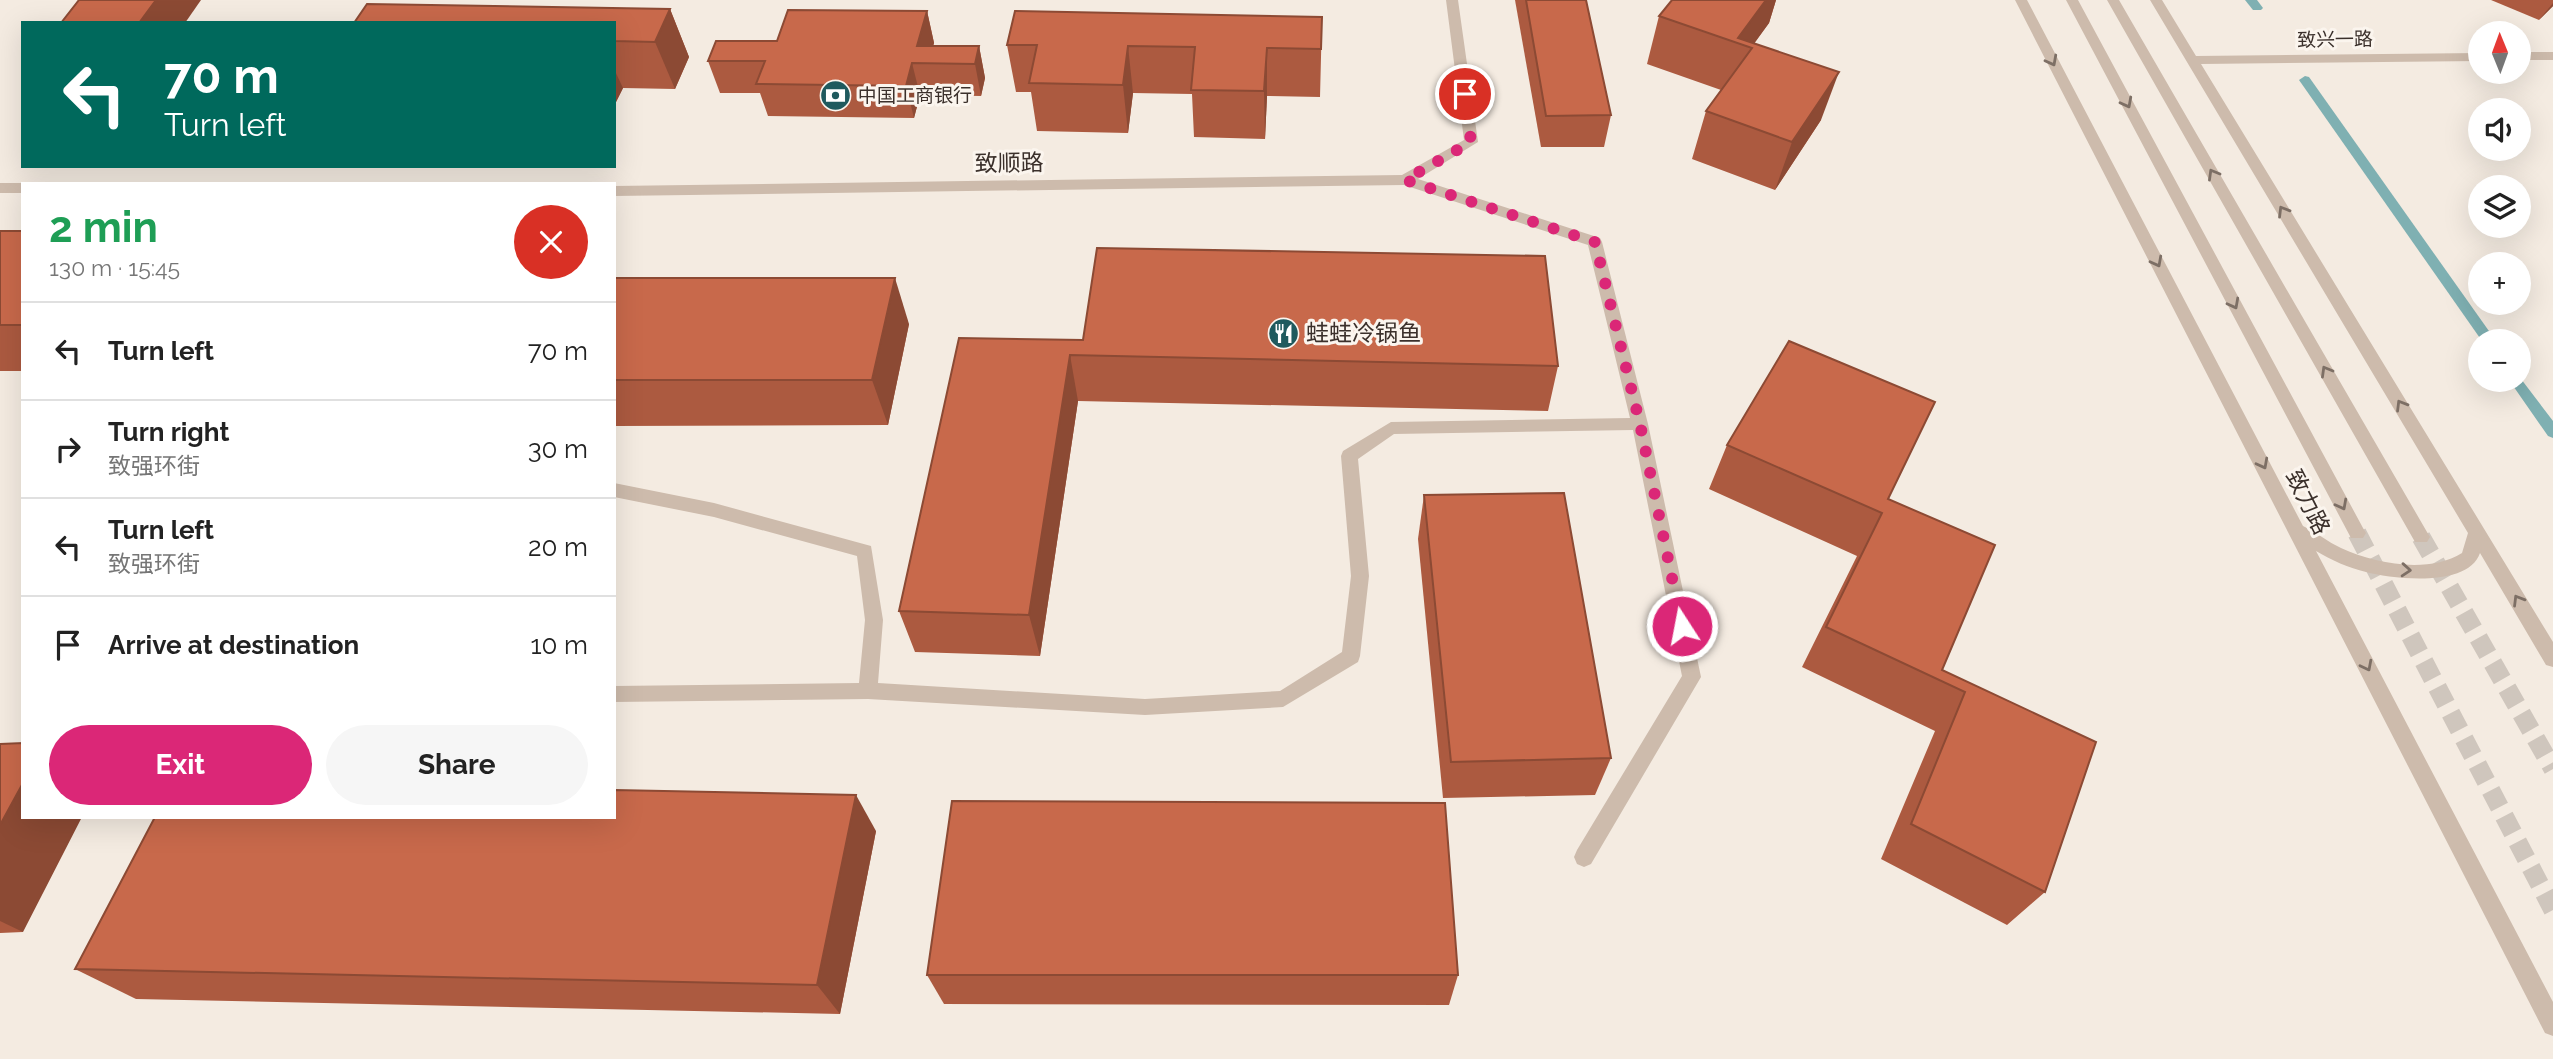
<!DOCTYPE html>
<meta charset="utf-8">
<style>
body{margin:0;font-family:Raleway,"Noto Sans SC",sans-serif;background:#f6f6f6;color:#222;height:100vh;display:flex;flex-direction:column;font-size:26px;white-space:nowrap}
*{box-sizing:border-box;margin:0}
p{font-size:23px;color:#767676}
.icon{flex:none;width:38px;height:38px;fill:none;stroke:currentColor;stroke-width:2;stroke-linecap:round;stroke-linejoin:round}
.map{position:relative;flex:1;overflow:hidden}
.drawer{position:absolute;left:21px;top:182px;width:595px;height:637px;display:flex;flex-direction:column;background:#fff;border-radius:0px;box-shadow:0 7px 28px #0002}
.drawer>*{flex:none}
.top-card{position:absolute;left:21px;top:21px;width:595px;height:147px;border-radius:0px;box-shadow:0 7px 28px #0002;background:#00695c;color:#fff;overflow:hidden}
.needle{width:46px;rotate:359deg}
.tools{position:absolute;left:2468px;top:21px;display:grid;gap:14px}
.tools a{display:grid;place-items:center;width:63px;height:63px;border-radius:50%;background:#fff;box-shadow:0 7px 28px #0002;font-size:35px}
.pin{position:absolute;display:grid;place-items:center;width:60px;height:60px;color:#fff;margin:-30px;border:4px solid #fff;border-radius:50%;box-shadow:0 2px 7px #0007}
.me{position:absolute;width:77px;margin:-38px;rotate:349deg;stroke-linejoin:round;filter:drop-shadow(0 0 5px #0008)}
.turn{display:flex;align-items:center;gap:24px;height:147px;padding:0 28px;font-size:32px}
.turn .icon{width:91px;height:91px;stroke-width:2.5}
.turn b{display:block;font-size:49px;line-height:60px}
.round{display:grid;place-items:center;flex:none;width:74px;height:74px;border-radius:37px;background:#f6f6f6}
.overview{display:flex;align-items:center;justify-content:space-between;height:119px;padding:0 28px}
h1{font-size:42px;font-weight:700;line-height:52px;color:#1e9e55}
.action{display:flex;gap:14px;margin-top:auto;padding:14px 28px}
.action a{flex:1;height:80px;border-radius:42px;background:#db2777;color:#fff;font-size:28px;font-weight:700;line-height:80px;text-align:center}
.action a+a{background:#f6f6f6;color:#222}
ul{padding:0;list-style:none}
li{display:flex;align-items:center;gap:21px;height:98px;padding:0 28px;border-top:2px solid #e0e0e0}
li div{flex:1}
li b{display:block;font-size:26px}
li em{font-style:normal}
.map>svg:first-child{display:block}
</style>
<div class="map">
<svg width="2553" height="1059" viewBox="0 0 2553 1059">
<rect width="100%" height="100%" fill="#f4ebe1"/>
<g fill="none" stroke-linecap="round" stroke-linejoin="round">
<g fill="#7fb0b2" fill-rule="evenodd">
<polygon points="2245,0 2257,0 2263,8 2261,10 2253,10"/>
<polygon points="2305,76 2309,77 2496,341 2482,341 2299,80"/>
<polygon points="2518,375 2553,421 2553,438 2548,436 2509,380 2518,380"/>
</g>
<g stroke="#cfc6bd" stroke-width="19" stroke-dasharray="19 10" stroke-linecap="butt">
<polyline points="2357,533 2553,910"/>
<polyline points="2421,537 2553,769"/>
</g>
<g fill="#cdbbac" fill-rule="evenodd">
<polygon points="1446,0 1458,0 1478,142 1418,179 1600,238 1602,242 1648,424 1701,677 1591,864 1584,867 1577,864 1574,857 1577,850 1682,676 1633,430 1394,434 1358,459 1369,576 1360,656 1358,662 1283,707 1145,715 868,699 614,702 614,686 859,683 865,620 857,556 714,517 614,497 614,483 714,503 871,546 883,620 878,683 1145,699 1280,691 1342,652 1351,576 1341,456 1343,451 1391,422 1630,418 1588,245 1404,185 614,196 614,186 1402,175 1464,140"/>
<path d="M 2015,0 L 2027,0 L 2303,526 C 2316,532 2328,542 2341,548 C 2376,564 2428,574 2462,553 L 2468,533 L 2150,0 L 2162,0 L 2196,56 L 2480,53 L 2480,61 L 2201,64 L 2553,642 L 2553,667 L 2546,665 L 2480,553 C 2468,588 2393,579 2366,572 C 2349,568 2331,560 2316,551 L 2553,1002 L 2553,1036 L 2545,1033 Z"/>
<polygon points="2066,0 2078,0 2363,528 2366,533 2363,538 2351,538"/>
<polygon points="2107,0 2119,0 2427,532 2430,537 2427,542 2415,542"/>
<rect x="2518" y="52" width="35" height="8"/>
<polygon points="0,183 23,183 25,184 23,184 23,193 0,193"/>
</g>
</g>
<g fill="#ac5a40">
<polygon points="1515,0 1586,0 1611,115 1604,147 1541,147"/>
<polygon points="1672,0 1776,0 1769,23 1754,43 1821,120 1775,190 1692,159 1706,111 1721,90 1647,64 1659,16"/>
<polygon points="2491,0 2553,0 2553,6 2539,20"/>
<polygon points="670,9 689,57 675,89 623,88 614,106 614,23"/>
<polygon points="927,11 934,43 933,46 979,46 985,78 981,96 920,95 914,118 768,116 760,93 720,93 708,61 777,41"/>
<polygon points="1322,17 1320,97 1267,96 1265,139 1194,137 1192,94 1133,93 1128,133 1037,131 1031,92 1016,92 1007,45"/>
<rect x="0" y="231" width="23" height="140"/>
<polygon points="614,278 909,324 888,425 614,426"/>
<polygon points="959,338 1558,366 1548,411 1078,401 1040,656 915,652 899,611"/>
<polygon points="1727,445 1888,499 1942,670 2096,742 2045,892 2007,925 1881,859 1935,731 1802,667 1857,556 1709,489"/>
<polygon points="1424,495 1611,758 1595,795 1443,798 1418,539"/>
<polygon points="0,744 23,932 0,933"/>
<polygon points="876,831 840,1014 136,999 75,969"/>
<polygon points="927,975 1458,975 1449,1005 944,1004"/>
</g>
<g fill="#8c4a34">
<polygon points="156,0 201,0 185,23 139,23"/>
<polygon points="1766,0 1776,0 1769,23 1751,48 1738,38"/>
<polygon points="2553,3 2553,6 2539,20"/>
<polygon points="670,9 689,57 675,89 655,42"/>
<polygon points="927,11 934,43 928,64 917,46"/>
<polygon points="979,46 985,78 981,96 975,64"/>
<polygon points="1128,46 1133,93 1128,133 1123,85"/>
<polygon points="1267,48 1267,96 1265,139 1264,91"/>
<polygon points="912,63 920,95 914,118 906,86"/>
<polygon points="614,69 623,88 614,106"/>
<polygon points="1839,72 1821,120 1775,190 1792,142"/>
<polygon points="895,278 909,324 888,425 872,380"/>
<polygon points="1070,355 1078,401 1040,656 1029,615"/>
<polygon points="23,783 23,817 82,817 23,932 0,921 0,825"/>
<polygon points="856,795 876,831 840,1014 817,985"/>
</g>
<g fill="#c8694b" stroke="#8c4a34" stroke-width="2">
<polygon points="79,0 156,0 139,23 61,23"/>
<polygon points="1526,0 1586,0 1611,115 1546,116"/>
<polygon points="1672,0 1766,0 1738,38 1839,72 1792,142 1706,111 1752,48 1659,16"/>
<polygon points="367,4 670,9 655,42 614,41 614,23 354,23"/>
<polygon points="788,10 927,11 917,46 979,46 975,64 912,63 906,86 756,84 765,61 708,61 716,41 777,41"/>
<polygon points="1015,11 1322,17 1321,49 1267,48 1264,91 1191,90 1195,47 1128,46 1123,85 1029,83 1037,45 1007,45"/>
<rect x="0" y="231" width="23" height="94"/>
<polygon points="1097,248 1545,256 1558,366 1070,355 1029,615 899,611 959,338 1083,340"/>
<polygon points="614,278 895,278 872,380 614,380"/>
<polygon points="1789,341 1935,402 1888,499 1995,545 1942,670 2096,742 2045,892 1911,824 1965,692 1826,627 1882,513 1727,445"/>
<polygon points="1564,493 1611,758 1451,762 1424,495"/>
<polygon points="23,743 23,783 0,825 0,744"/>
<polygon points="614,790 856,795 817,985 75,969 155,817 614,817"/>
<polygon points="952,801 1445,803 1458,975 927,975"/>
</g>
<defs><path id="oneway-chevron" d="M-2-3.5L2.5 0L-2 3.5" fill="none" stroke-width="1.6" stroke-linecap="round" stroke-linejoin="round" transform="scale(1.75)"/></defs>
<g stroke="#7d6f65">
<use href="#oneway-chevron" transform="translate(2052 61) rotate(62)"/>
<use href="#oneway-chevron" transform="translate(2127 103) rotate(62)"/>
<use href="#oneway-chevron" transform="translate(2213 174) rotate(-120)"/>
<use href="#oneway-chevron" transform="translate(2283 211) rotate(-121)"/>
<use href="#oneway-chevron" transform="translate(2157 262) rotate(62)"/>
<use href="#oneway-chevron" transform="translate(2234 304) rotate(62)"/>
<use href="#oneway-chevron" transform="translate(2326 371) rotate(-120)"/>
<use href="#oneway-chevron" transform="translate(2401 405) rotate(-121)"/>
<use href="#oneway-chevron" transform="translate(2263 464) rotate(62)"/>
<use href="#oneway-chevron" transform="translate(2342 505) rotate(62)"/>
<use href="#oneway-chevron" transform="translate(2406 570) rotate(4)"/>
<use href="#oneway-chevron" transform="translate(2518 600) rotate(-121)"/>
<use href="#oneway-chevron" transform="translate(2367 666) rotate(63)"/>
</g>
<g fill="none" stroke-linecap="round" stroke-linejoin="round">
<polyline stroke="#db2777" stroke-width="12" stroke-dasharray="0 21.6" points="1465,94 1471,142 1405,180 1595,242 1640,424 1682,626"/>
</g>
<defs>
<symbol id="bank-disc" viewBox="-11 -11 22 22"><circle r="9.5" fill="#1f5a5e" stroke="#fbf5ee"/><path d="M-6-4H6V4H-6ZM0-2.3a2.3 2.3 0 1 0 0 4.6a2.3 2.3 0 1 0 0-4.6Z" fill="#fff"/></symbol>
<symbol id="restaurant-disc" viewBox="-11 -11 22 22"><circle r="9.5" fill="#1f5a5e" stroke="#fbf5ee"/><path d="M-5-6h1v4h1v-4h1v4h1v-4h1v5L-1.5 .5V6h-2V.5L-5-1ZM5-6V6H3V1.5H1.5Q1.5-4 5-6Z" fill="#fff"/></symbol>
</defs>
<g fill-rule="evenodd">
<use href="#bank-disc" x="818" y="78" width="35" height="35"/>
<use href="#restaurant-disc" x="1266" y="316" width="35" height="35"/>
</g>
<g text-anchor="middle" stroke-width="6" stroke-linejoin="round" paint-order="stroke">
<g font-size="19" fill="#3b302b" stroke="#fbf5ee">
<text transform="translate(2335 39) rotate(-1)" y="7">致兴一路</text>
</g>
<g font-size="19" fill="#3b302b" stroke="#fbf5ee" text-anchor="start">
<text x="858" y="102">中国工商银行</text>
</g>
<g font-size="23" fill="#3b302b" stroke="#fbf5ee">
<text transform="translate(1009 163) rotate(-1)" y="8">致顺路</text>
<text transform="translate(2308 502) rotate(63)" y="8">致力路</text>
</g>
<g font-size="23" fill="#3b302b" stroke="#fbf5ee" text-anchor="start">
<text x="1306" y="341">蛙蛙冷锅鱼</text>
</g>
</g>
</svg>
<div class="tools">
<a><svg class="needle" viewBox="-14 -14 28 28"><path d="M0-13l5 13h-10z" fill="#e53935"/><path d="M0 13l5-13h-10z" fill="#767676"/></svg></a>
<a><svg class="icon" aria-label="sound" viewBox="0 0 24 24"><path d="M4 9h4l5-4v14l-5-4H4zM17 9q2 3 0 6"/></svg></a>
<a><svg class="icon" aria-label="layers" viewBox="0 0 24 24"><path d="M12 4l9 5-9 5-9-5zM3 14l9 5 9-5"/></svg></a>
<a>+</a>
<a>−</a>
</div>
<div class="pin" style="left:1465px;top:94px;background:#d93025"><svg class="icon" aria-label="arrive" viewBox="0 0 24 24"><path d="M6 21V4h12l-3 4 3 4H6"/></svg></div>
<svg class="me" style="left:1682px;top:626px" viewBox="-20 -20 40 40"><circle r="17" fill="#db2777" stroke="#fff" stroke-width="3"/><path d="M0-11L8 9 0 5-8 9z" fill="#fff"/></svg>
<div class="top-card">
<div class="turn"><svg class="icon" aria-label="left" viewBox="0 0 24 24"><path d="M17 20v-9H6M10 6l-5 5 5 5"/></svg><div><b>70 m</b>Turn left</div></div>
</div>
<section class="drawer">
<div class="overview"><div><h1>2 min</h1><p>130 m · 15:45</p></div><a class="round" style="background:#d93025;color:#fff"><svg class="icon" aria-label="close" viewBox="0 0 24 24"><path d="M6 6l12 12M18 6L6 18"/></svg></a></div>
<ul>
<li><svg class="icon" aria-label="left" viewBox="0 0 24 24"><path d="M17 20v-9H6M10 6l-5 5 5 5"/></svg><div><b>Turn left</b></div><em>70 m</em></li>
<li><svg class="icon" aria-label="right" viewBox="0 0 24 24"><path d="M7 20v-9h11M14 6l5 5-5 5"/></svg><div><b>Turn right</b><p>致强环街</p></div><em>30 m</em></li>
<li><svg class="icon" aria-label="left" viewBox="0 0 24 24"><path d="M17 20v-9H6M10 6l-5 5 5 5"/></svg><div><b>Turn left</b><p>致强环街</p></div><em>20 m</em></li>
<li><svg class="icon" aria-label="arrive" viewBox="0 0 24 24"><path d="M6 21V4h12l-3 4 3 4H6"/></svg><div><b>Arrive at destination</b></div><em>10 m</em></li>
</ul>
<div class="action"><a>Exit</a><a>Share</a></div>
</section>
</div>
